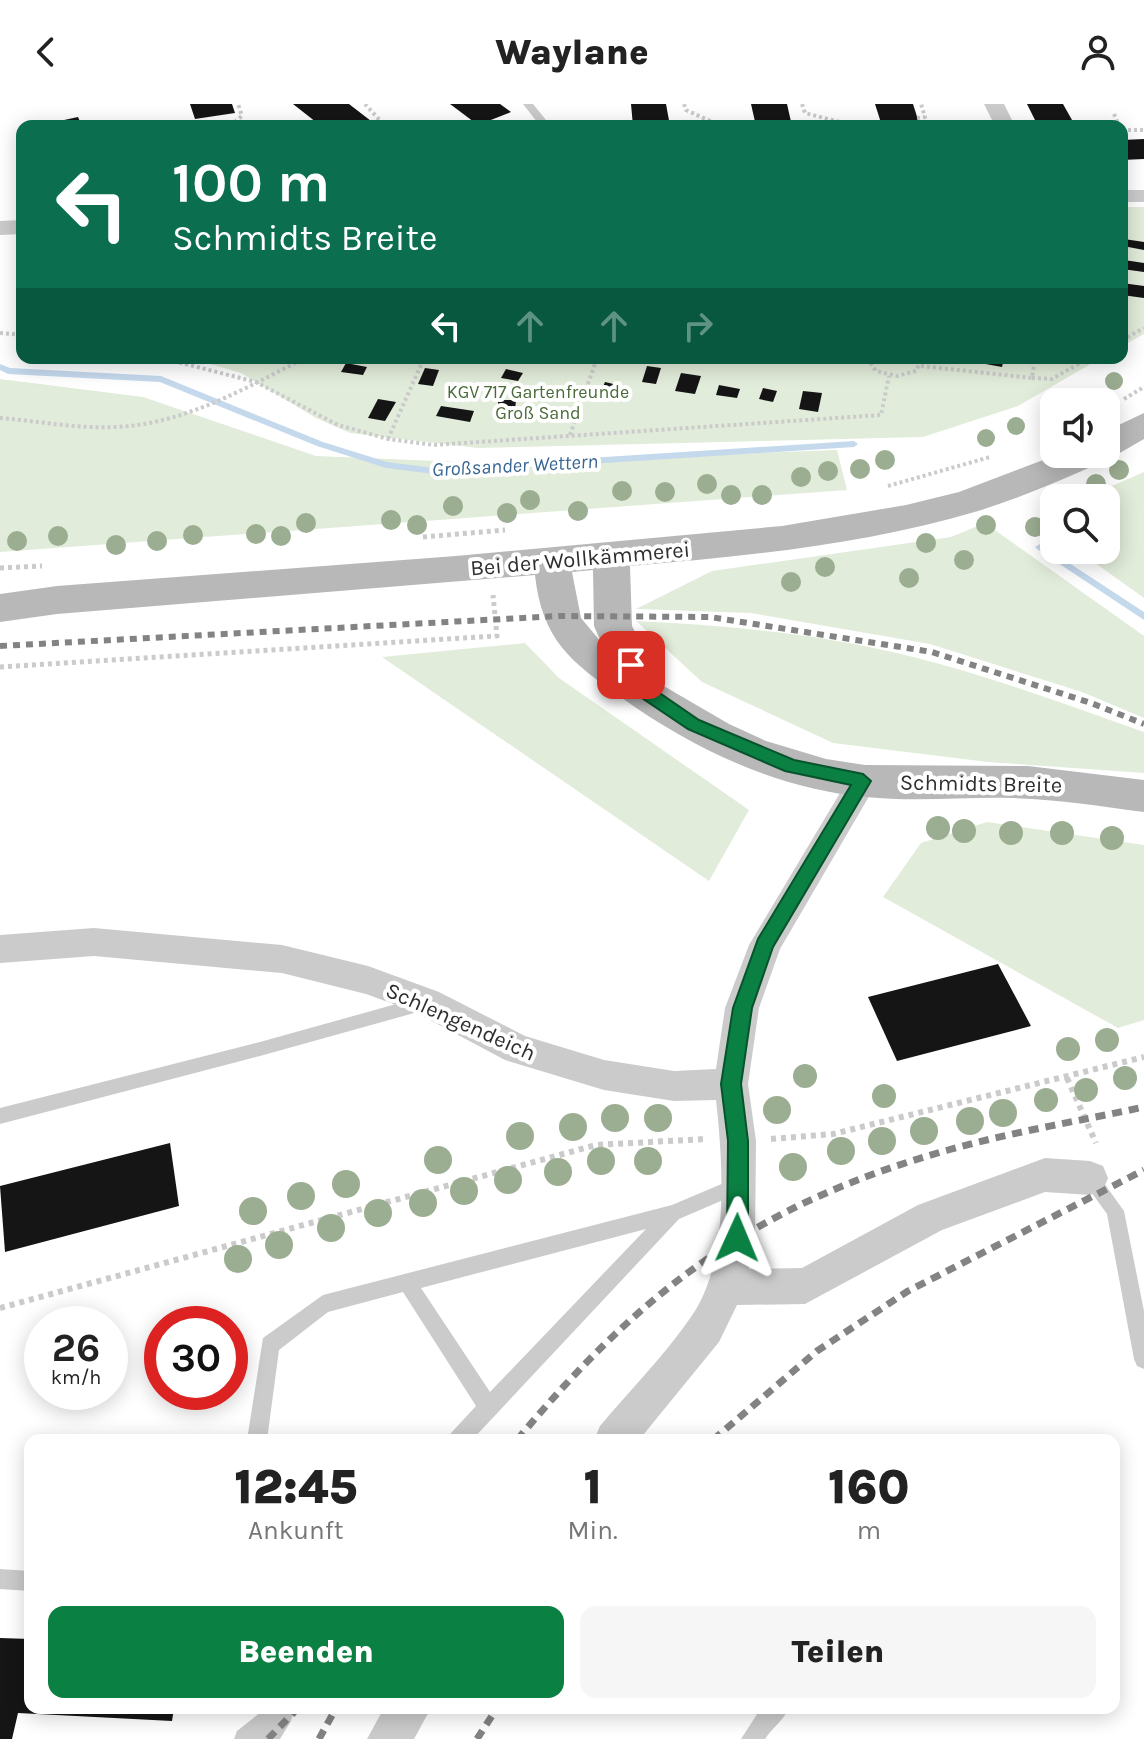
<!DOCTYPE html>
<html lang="de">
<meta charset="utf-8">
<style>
body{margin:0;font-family:Karla,sans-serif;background:#f6f6f6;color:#222;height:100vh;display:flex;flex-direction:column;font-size:30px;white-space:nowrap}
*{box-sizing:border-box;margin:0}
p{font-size:26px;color:#767676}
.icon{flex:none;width:44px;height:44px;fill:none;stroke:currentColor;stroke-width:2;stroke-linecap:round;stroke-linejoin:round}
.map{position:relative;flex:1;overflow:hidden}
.side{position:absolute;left:24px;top:1330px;width:1096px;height:280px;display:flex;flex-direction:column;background:#fff;border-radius:16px;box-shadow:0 4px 20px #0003}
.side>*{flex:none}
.banner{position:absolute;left:16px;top:16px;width:1112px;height:244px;border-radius:16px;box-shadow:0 4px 20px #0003;background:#0b6e4f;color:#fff;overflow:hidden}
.buttons{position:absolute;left:1040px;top:284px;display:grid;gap:16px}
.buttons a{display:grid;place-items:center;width:80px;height:80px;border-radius:16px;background:#fff;box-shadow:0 4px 20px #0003;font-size:40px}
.speed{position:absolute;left:24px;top:1202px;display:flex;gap:16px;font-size:40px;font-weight:700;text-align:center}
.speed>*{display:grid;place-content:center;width:104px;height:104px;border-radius:50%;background:#fff;box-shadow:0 4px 20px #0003;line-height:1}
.speed small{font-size:20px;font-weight:400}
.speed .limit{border:12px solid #d22;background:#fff;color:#111}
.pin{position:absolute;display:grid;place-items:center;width:68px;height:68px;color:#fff;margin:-34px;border-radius:16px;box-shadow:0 4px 12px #0006}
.me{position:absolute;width:88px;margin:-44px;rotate:1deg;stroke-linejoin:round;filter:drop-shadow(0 0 6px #0008)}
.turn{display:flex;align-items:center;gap:28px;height:168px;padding:0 24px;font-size:36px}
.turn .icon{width:104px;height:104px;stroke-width:2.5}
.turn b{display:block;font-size:56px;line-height:68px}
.lanes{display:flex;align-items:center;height:76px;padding:0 24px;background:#0003;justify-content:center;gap:40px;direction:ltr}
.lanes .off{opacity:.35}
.eta{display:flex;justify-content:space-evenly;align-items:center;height:136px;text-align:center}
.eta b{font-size:48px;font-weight:800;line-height:56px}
.primary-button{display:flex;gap:16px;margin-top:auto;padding:16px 24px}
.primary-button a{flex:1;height:92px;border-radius:16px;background:#0b8043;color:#fff;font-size:32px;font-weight:800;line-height:92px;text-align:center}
.primary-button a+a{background:#f6f6f6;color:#222}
header{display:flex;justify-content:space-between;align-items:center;height:104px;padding:0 24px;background:#fff;font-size:36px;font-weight:800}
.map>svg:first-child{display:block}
</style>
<header><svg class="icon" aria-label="back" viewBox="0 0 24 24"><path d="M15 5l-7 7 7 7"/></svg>Waylane<svg class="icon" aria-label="person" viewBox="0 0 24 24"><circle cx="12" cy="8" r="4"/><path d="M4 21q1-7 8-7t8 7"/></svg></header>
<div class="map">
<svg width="1144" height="1635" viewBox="0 0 1144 1635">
<rect width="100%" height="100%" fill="#fff"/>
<g fill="#e2ecda">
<polygon points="1122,103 1144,103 1144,230 1122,242"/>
<polygon points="190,254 1101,254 1018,302 923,333 478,344 350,329 316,314 241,269"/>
<polygon points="0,275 143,293 316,352 486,359 837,346 847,386 0,448"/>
<polygon points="1144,368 1144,494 1077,446 1106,446 1106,394 1084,394"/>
<polygon points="985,419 1144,532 1144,614 1082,588 930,540 751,509 636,505 712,467 951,433"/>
<path d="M 636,517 C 718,521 802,528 883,546 C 972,565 1058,598 1144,628 L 1144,669 L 988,658 L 833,639 L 702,578 Z"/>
<polygon points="525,539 559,574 749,706 709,777 382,553"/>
<polygon points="987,718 1144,741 1144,916 1118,924 883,793 921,739"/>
</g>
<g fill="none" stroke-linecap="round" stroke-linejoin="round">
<g fill="#c5d9ed" fill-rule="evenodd">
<polygon points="0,260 10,264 161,272 323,338 387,358 434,364 854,337 858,340 854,343 434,370 386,364 317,342 160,278 8,270 0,266"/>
<polygon points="1040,440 1144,508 1144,516 1037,445 1035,443"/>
</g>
</g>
<g fill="#151515">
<polygon points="190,0 232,0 235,9 195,15"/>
<polygon points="293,0 349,0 371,17 358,22 321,22"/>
<polygon points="450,0 500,0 511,8 478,21"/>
<polygon points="631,0 666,0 670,22 633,22"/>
<polygon points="751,0 787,0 792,22 756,22"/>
<polygon points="875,0 913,0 920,22 882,22"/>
<polygon points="1027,0 1063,0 1072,16 1036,18"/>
<polygon points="78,13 82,22 41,22 41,21"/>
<polygon points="1144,35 1144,55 1122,56 1122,36"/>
<polygon points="1124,135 1144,138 1144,146 1123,142"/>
<polygon points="1124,156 1144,159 1144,168 1122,165"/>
<polygon points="1122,179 1144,182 1144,194 1122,191"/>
<polygon points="982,254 1004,254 1002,263 980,259"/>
<polygon points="346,259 367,263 363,271 341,268"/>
<polygon points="647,262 661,264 656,280 642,278"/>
<polygon points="425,264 439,266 433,282 418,280"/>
<polygon points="506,265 523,269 518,277 501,274"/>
<polygon points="681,269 701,272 695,290 675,287"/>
<polygon points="605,278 622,282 617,293 600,290"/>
<polygon points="719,281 740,285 737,294 716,291"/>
<polygon points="763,284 777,287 773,298 759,295"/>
<polygon points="803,287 822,289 818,308 799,305"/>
<polygon points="378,295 396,298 385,317 368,314"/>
<polygon points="498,296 516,296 515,306 498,306"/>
<polygon points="441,302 474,307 470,318 436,312"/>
<polygon points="998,860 1031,922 897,957 868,893"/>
<polygon points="170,1039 179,1102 5,1148 0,1082"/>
<polygon points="0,1534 30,1535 30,1604 174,1604 172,1617 18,1609 12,1635 0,1635"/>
</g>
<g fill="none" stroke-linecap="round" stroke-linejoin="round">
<g stroke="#cbcbcb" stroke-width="4" stroke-dasharray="3 3" stroke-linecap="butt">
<polyline points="365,0 385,22"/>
<polyline points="684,0 686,6 721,22"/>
<polyline points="802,0 805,9 855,22"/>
<polyline points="1114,10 1119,22"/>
<polyline points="917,14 925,13 921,0"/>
<polyline points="230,22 242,12 238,0"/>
<polyline points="1122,26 1144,26"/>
<polyline points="0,229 22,231"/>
<polyline points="1122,236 1144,224"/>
<polyline points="162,254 256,278 338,321 388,335 434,341 881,311 889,272"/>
<polyline points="867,254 876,267 897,272 916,267 922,254"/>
<polyline points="921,262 1032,274 1035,254"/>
<polyline points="1032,274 1052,275 1089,254"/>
<polyline points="1124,295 1144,283"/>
<path d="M 0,314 C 38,317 78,325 116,323 C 185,320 245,284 305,254"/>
<polyline points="570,331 597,254"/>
<polyline points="388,335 424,254"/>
<polyline points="888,382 990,353"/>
</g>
<g stroke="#cbcbcb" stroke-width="5" stroke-dasharray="4 4" stroke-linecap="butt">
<polyline points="423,433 505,426"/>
<polyline points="0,464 42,462"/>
<polyline points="0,563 497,532 493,491"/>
</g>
<g stroke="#cbcbcb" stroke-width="6" stroke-dasharray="5 5" stroke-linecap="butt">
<polyline points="1067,974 1096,1039"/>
<polyline points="771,1035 833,1030 1144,953"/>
<polyline points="0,1204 596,1041 705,1035"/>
</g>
<g fill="#cbcbcb" fill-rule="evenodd">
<polygon points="523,0 533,0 546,16 545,18 537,18"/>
<polygon points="425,892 431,894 433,899 431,904 425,906 260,952 0,1020 0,1004 260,938"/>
<polygon points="1090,1066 1096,1068 1124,1107 1144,1207 1144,1265 1137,1262 1134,1255 1107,1110 1081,1074 1084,1068"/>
<path d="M 738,1073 L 744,1075 L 747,1081 L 744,1087 L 679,1115 L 472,1336 L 448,1336 L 451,1329 L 476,1302 L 403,1188 L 328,1208 L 279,1246 L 267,1336 L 247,1336 L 263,1234 L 323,1191 L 672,1101 ZM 646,1125 L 490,1288 L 421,1184 Z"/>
<polygon points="0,1465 30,1467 30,1487 0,1485"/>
<polygon points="266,1604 294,1604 291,1617 280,1635 234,1635 237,1627"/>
<path d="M 761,1604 L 789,1604 C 784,1616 772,1624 765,1635 L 741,1635 Z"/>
</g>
<g fill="#cbcbcb" fill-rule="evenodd">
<polygon points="984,0 1004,0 1015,22 995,22"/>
<rect x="1122" y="86" width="22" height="12"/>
<polygon points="22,116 22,130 0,131 0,117"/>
<path d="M 863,665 L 874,669 L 878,677 L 780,845 L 759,904 L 748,980 L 756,1037 L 755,1134 L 749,1165 L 802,1164 L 918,1101 L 1045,1054 L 1090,1057 L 1103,1062 L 1108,1074 L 1103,1086 L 1090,1091 L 1045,1088 L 942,1126 L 805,1200 L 737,1201 L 719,1238 L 639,1336 L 594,1336 L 600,1322 C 630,1286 665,1251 691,1213 C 730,1158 723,1060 716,996 L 674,997 L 604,986 L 505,956 L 415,908 L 366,890 L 282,869 L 94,852 L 0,859 L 0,831 L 94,824 L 282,841 L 368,862 L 439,888 L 525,932 L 604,956 L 674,967 L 716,965 L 725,904 L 749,841 L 852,669 Z"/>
<polygon points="384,1604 431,1604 414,1635 367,1635"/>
</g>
<path fill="#b8b8b8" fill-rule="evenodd" d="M 1144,309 L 1144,335 L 1118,350 L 1105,353 L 1102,358 C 1061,376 1021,394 978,407 C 864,441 747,452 630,462 L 632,522 L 662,581 L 729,620 L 766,637 L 826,655 L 865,661 L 1028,662 L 1144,676 L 1144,708 C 1100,702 1056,695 1011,694 C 963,693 914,698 866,693 C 778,685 693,645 622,594 C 571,558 542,536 535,471 L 57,510 L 0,518 L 0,490 L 57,482 L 456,452 L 782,422 L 906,401 L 959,388 L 1059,350 L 1106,350 L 1106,327 ZM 593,466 L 594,522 L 601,538 L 581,514 L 572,468 Z"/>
<polyline stroke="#838383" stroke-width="6" stroke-dasharray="7 6" stroke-linecap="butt" points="0,542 559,512 710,513 932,548 1091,599 1144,620"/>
<g stroke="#838383" stroke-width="7" stroke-dasharray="10 7" stroke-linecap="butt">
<path d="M 517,1336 C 643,1185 756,1100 948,1046 C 1012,1028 1079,1017 1144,1003"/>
<polyline points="713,1336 817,1247 908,1187 1144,1066"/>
<polyline points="268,1635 298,1604"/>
<polyline points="319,1635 336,1604"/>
<polyline points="477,1635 497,1604"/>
</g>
</g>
<g fill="#9cae92">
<circle cx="1114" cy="277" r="9"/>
<circle cx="1016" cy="322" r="9"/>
<circle cx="986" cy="334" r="9"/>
<circle cx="885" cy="356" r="10"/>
<circle cx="860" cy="365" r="10"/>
<circle cx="1119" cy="366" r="10"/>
<circle cx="828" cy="367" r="10"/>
<circle cx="801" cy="373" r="10"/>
<circle cx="707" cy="380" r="10"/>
<circle cx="1096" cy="380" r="10"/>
<circle cx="622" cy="387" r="10"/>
<circle cx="665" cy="388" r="10"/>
<circle cx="731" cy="391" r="10"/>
<circle cx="762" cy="391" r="10"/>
<circle cx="530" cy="396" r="10"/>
<circle cx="453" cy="402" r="10"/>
<circle cx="578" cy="407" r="10"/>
<circle cx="507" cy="409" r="10"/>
<circle cx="391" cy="416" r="10"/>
<circle cx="306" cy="419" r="10"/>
<circle cx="417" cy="421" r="10"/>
<circle cx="986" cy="421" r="10"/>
<circle cx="1035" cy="423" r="10"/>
<circle cx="256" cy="430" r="10"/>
<circle cx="193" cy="431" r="10"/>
<circle cx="58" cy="432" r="10"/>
<circle cx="281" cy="432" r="10"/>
<circle cx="17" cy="437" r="10"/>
<circle cx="157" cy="437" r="10"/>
<circle cx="926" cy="439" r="10"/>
<circle cx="116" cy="441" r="10"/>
<circle cx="964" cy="456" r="10"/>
<circle cx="825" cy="463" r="10"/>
<circle cx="909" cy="474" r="10"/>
<circle cx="791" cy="478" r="10"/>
<circle cx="938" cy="724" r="12"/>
<circle cx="964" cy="727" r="12"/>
<circle cx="1011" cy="729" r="12"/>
<circle cx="1062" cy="729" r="12"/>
<circle cx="1112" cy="734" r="12"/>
<circle cx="1107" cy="936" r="12"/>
<circle cx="1068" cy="945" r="12"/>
<circle cx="805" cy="972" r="12"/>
<circle cx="1125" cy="974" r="12"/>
<circle cx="1086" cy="986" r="12"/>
<circle cx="884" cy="992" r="12"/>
<circle cx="1046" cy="996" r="12"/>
<circle cx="777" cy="1006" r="14"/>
<circle cx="1003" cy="1009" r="14"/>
<circle cx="615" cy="1014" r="14"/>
<circle cx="658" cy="1014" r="14"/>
<circle cx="970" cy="1017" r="14"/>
<circle cx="573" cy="1023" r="14"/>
<circle cx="924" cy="1027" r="14"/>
<circle cx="520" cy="1032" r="14"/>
<circle cx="882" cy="1037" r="14"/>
<circle cx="841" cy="1047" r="14"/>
<circle cx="438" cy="1056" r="14"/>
<circle cx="601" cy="1057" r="14"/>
<circle cx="648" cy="1057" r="14"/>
<circle cx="793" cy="1063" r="14"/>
<circle cx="558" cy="1068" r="14"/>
<circle cx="508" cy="1076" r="14"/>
<circle cx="346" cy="1080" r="14"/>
<circle cx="464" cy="1087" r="14"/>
<circle cx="301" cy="1092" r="14"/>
<circle cx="423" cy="1099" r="14"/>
<circle cx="253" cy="1107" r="14"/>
<circle cx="378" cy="1109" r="14"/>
<circle cx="331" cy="1124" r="14"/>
<circle cx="279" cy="1141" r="14"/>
<circle cx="238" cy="1155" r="14"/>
</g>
<polygon fill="#0b8043" stroke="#07532c" stroke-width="2" points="631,555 637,557 651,583 699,616 794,656 863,670 871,677 773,843 752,904 741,980 748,1037 748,1134 745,1141 737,1144 730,1141 727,1134 728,1037 721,980 733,904 758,835 851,681 785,667 688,625 639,592 623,561"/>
<g text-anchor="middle" stroke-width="8" stroke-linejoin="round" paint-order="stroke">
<g font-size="18" fill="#4b6b39" stroke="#fff">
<text x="538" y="294">KGV 717 Gartenfreunde<tspan x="538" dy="21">Groß Sand</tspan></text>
</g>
<g font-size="20" font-style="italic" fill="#386693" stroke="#fff">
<text transform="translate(515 361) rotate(-3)" y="7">Großsander Wettern</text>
</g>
<g font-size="22" fill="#2e2e2e" stroke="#fff">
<text transform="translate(580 454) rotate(-5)" y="8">Bei der Wollkämmerei</text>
<text transform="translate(981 679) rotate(1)" y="8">Schmidts Breite</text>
<text transform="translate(461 917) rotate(24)" y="8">Schlengendeich</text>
</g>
</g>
</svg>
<div class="buttons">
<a><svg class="icon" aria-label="sound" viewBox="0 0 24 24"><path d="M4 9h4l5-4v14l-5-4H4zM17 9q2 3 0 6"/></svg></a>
<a><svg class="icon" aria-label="search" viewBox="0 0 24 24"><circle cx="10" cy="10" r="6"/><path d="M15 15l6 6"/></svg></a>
</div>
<div class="speed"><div>26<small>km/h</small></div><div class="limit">30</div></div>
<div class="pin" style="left:631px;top:561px;background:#d93025"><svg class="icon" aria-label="arrive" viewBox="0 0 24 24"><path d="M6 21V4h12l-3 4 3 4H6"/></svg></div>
<svg class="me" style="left:737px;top:1134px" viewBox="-20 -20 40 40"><path d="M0-17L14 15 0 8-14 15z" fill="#0b8043" stroke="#fff" stroke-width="4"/></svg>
<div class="banner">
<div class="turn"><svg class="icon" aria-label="left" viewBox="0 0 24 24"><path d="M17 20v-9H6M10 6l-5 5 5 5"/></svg><div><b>100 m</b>Schmidts Breite</div></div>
<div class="lanes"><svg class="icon" aria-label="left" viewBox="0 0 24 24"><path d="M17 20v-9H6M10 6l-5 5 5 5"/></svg><svg class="icon off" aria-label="ahead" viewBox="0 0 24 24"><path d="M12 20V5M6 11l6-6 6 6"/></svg><svg class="icon off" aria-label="ahead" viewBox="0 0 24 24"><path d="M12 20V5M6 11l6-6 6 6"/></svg><svg class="icon off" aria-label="right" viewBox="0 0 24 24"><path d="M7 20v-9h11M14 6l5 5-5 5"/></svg></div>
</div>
<section class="side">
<div class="eta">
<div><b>12:45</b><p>Ankunft</p></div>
<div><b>1</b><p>Min.</p></div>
<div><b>160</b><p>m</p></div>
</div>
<div class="primary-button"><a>Beenden</a><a>Teilen</a></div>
</section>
</div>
